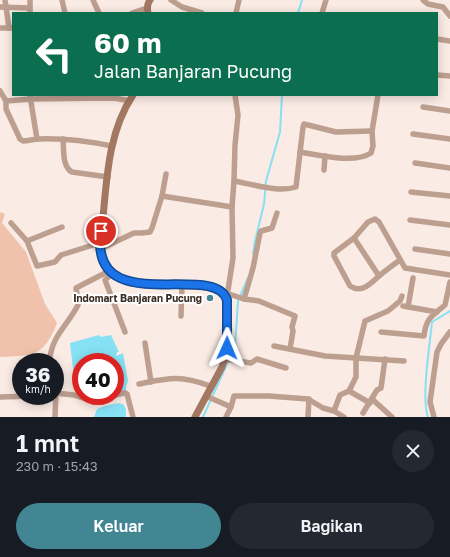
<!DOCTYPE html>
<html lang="id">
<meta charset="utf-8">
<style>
body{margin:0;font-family:"Golos Text",sans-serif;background:#242831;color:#f1f3f6;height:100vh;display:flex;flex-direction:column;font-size:15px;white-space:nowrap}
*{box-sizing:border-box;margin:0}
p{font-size:13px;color:#9ea1a6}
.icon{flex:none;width:22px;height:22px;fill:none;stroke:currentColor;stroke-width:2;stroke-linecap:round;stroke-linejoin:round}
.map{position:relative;height:417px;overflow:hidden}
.details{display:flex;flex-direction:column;background:#171b24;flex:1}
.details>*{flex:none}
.top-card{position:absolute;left:12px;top:12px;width:426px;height:84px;border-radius:0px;box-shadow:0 2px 10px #0003;background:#0b6e4f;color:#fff;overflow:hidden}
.speed{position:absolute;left:12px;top:353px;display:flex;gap:8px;font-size:20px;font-weight:700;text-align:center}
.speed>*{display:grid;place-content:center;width:52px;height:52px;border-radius:50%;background:#171b24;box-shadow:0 2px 10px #0003;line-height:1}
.speed small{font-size:10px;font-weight:400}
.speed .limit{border:6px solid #d22;background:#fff;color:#111}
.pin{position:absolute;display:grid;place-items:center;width:34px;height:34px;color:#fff;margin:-17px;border:2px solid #fff;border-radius:50%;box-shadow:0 1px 4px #0007}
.me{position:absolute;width:44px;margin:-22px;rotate:1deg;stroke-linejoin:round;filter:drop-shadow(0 0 3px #0008)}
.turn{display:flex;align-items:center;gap:14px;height:84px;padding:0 16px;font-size:18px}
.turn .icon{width:52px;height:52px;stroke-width:2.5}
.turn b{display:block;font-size:28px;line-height:34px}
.round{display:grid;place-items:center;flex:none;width:42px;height:42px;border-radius:21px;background:#242831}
.headline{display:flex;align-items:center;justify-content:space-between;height:68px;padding:0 16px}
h1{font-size:24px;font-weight:600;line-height:30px}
.primary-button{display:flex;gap:8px;margin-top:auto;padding:8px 16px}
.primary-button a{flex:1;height:46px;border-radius:24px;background:#428694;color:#fff;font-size:16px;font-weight:600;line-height:46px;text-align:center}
.primary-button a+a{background:#242831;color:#f1f3f6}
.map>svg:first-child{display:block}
</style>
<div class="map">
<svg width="450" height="417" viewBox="0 0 450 417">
<rect width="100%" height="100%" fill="#faebe4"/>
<path fill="#f0c2ab" d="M 0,212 L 5,214 L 2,223 L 26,252 L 45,304 L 57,323 C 43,358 33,355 0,357 Z"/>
<g fill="#86e1f4">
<polygon points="99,335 101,337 111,335 119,352 117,352 116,356 123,353 128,381 126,386 126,391 115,393 115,362 81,362 81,395 77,393 79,387 77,378 74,377 70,343"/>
<polygon points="119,403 124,405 126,410 126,417 94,417 97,409 105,406"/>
</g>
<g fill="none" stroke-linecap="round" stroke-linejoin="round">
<g stroke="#86e1f4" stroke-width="2">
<polyline points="298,13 302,0"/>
<polyline points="253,254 255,241 264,204 266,181 280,132 282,95"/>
<polyline points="232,359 235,347 238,301 248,278"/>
<polyline points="203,417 228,362 229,362"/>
<path d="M 428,417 C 421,398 430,344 432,322 L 450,311"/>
</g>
<g stroke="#bd9f90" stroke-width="5.5">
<polyline points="5,0 9,28"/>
<polyline points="30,0 30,13"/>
<polyline points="62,0 65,13"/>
<polyline points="93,0 99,13"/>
<polyline points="171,0 182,7 202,13"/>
<polyline points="423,0 428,4 443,7 450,16"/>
<polyline points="0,7 30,8"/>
<polyline points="132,13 147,8"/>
<polyline points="236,13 239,0"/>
<polyline points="322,13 326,0"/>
<polyline points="0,28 13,28"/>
<polyline points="437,39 450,41"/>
<polyline points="437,75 450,76"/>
<polyline points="0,91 6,101 31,99 114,98 130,101"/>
<polyline points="30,96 37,139"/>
<path d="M 6,101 L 6,109 L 20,139 L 23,141 C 28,141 34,139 39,139 C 64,138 87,141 112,146"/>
<polyline points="423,107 450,111"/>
<polyline points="413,134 450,139"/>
<path d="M 63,139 C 64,149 62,167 72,172 L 108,177"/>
<path d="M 300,152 C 319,155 354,164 371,153 L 373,146 L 372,131 L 378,95"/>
<polyline points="415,163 450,168"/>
<polyline points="324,170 325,156"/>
<polyline points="166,174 162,196 232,207"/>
<path d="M 234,181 C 252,184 279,193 296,187 L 303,127 L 304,124 L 336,132 L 372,131"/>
<polyline points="411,192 450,196"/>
<polyline points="410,220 450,225"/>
<polyline points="11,223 27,241 37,266 55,262 61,255 93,245 100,244"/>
<polyline points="354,238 379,276"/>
<polyline points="27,241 62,227"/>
<polyline points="100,249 134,233 142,233 150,232 152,228 162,196"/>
<polyline points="415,249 450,254"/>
<path d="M 400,260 C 393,265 386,270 379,276 C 371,283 362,294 350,286 L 334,256 L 334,253 L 354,238 L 368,222 L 375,219 L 379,222 L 405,268 L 450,275"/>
<polyline points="112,274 105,280 125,332"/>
<polyline points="226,293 244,299 259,301 295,316 292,327 293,331 290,349"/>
<polyline points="225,295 228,290 233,258 232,207 234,181 235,145 238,115 235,95"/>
<polyline points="244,299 253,268 260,233 261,231 272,228 277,213"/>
<polyline points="403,306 437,312"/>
<polyline points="408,307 413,278"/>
<polyline points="181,316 182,285"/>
<path d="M 381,332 L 424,336 C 426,318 432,316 445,305 L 450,282"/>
<polyline points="145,343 151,382"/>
<polyline points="274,346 325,356 404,361"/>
<polyline points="224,359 251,363 257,359 286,368"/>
<path d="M 49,362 C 53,333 66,328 78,305 L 78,301 L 76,288 L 109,271"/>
<path d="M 139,384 C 169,378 180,375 210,386"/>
<polyline points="55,390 56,393 74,395 89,400 110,396"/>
<polyline points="349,391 370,403"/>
<polyline points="115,395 125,393 127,394 133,417"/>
<polyline points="206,396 231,407"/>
<polyline points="0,397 34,396"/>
<polyline points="372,399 392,417"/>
<polyline points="334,411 340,395 349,391 356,377 356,358 365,321 388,311 400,301 402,296"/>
<polyline points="363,413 377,390 381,388 385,359"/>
<polyline points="55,417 56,393 55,393"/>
<polyline points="226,417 231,407 234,396 269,396 308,399 323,408 334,411 344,417"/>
<polyline points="308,417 309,399"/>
<polyline points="434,417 430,402 437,352 441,344 450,332"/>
</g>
<g stroke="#a37863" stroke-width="7">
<path d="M 148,13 C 147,8 147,4 150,0"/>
<path d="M 133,95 C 104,138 107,195 100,244 C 101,253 104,266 111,273 C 127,288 185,285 207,286 C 213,287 220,288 224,293 C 229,300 228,339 227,349 C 226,355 224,361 222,367 L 195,417"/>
</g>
</g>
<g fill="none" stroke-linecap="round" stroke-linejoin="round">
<defs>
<path id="route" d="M 101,231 C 88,321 215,260 227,300 L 227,348"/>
</defs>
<use href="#route" stroke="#114b97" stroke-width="10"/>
<use href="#route" stroke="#1a73e8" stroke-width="7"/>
</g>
<circle fill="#428694" stroke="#fff" stroke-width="1.5" cx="210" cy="298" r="4"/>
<g text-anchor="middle" stroke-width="4" stroke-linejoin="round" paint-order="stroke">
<g font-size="10" font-weight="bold" fill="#3b2d26" stroke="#fff" text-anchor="end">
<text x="202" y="302">Indomart Banjaran Pucung</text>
</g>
</g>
</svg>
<div class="speed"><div>36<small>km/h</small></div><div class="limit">40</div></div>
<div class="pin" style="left:101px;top:231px;background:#d93025"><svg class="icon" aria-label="arrive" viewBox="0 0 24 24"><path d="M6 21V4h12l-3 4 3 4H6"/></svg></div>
<svg class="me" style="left:227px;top:348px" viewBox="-20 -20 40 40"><path d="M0-17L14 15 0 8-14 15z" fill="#1a73e8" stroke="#fff" stroke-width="4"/></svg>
<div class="top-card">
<div class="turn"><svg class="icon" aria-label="left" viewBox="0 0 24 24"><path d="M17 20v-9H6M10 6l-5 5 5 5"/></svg><div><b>60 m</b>Jalan Banjaran Pucung</div></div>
</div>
</div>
<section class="details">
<div class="headline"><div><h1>1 mnt</h1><p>230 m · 15:43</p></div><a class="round"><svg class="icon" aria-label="close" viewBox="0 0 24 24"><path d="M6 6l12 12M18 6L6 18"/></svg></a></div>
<div class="primary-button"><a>Keluar</a><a>Bagikan</a></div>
</section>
